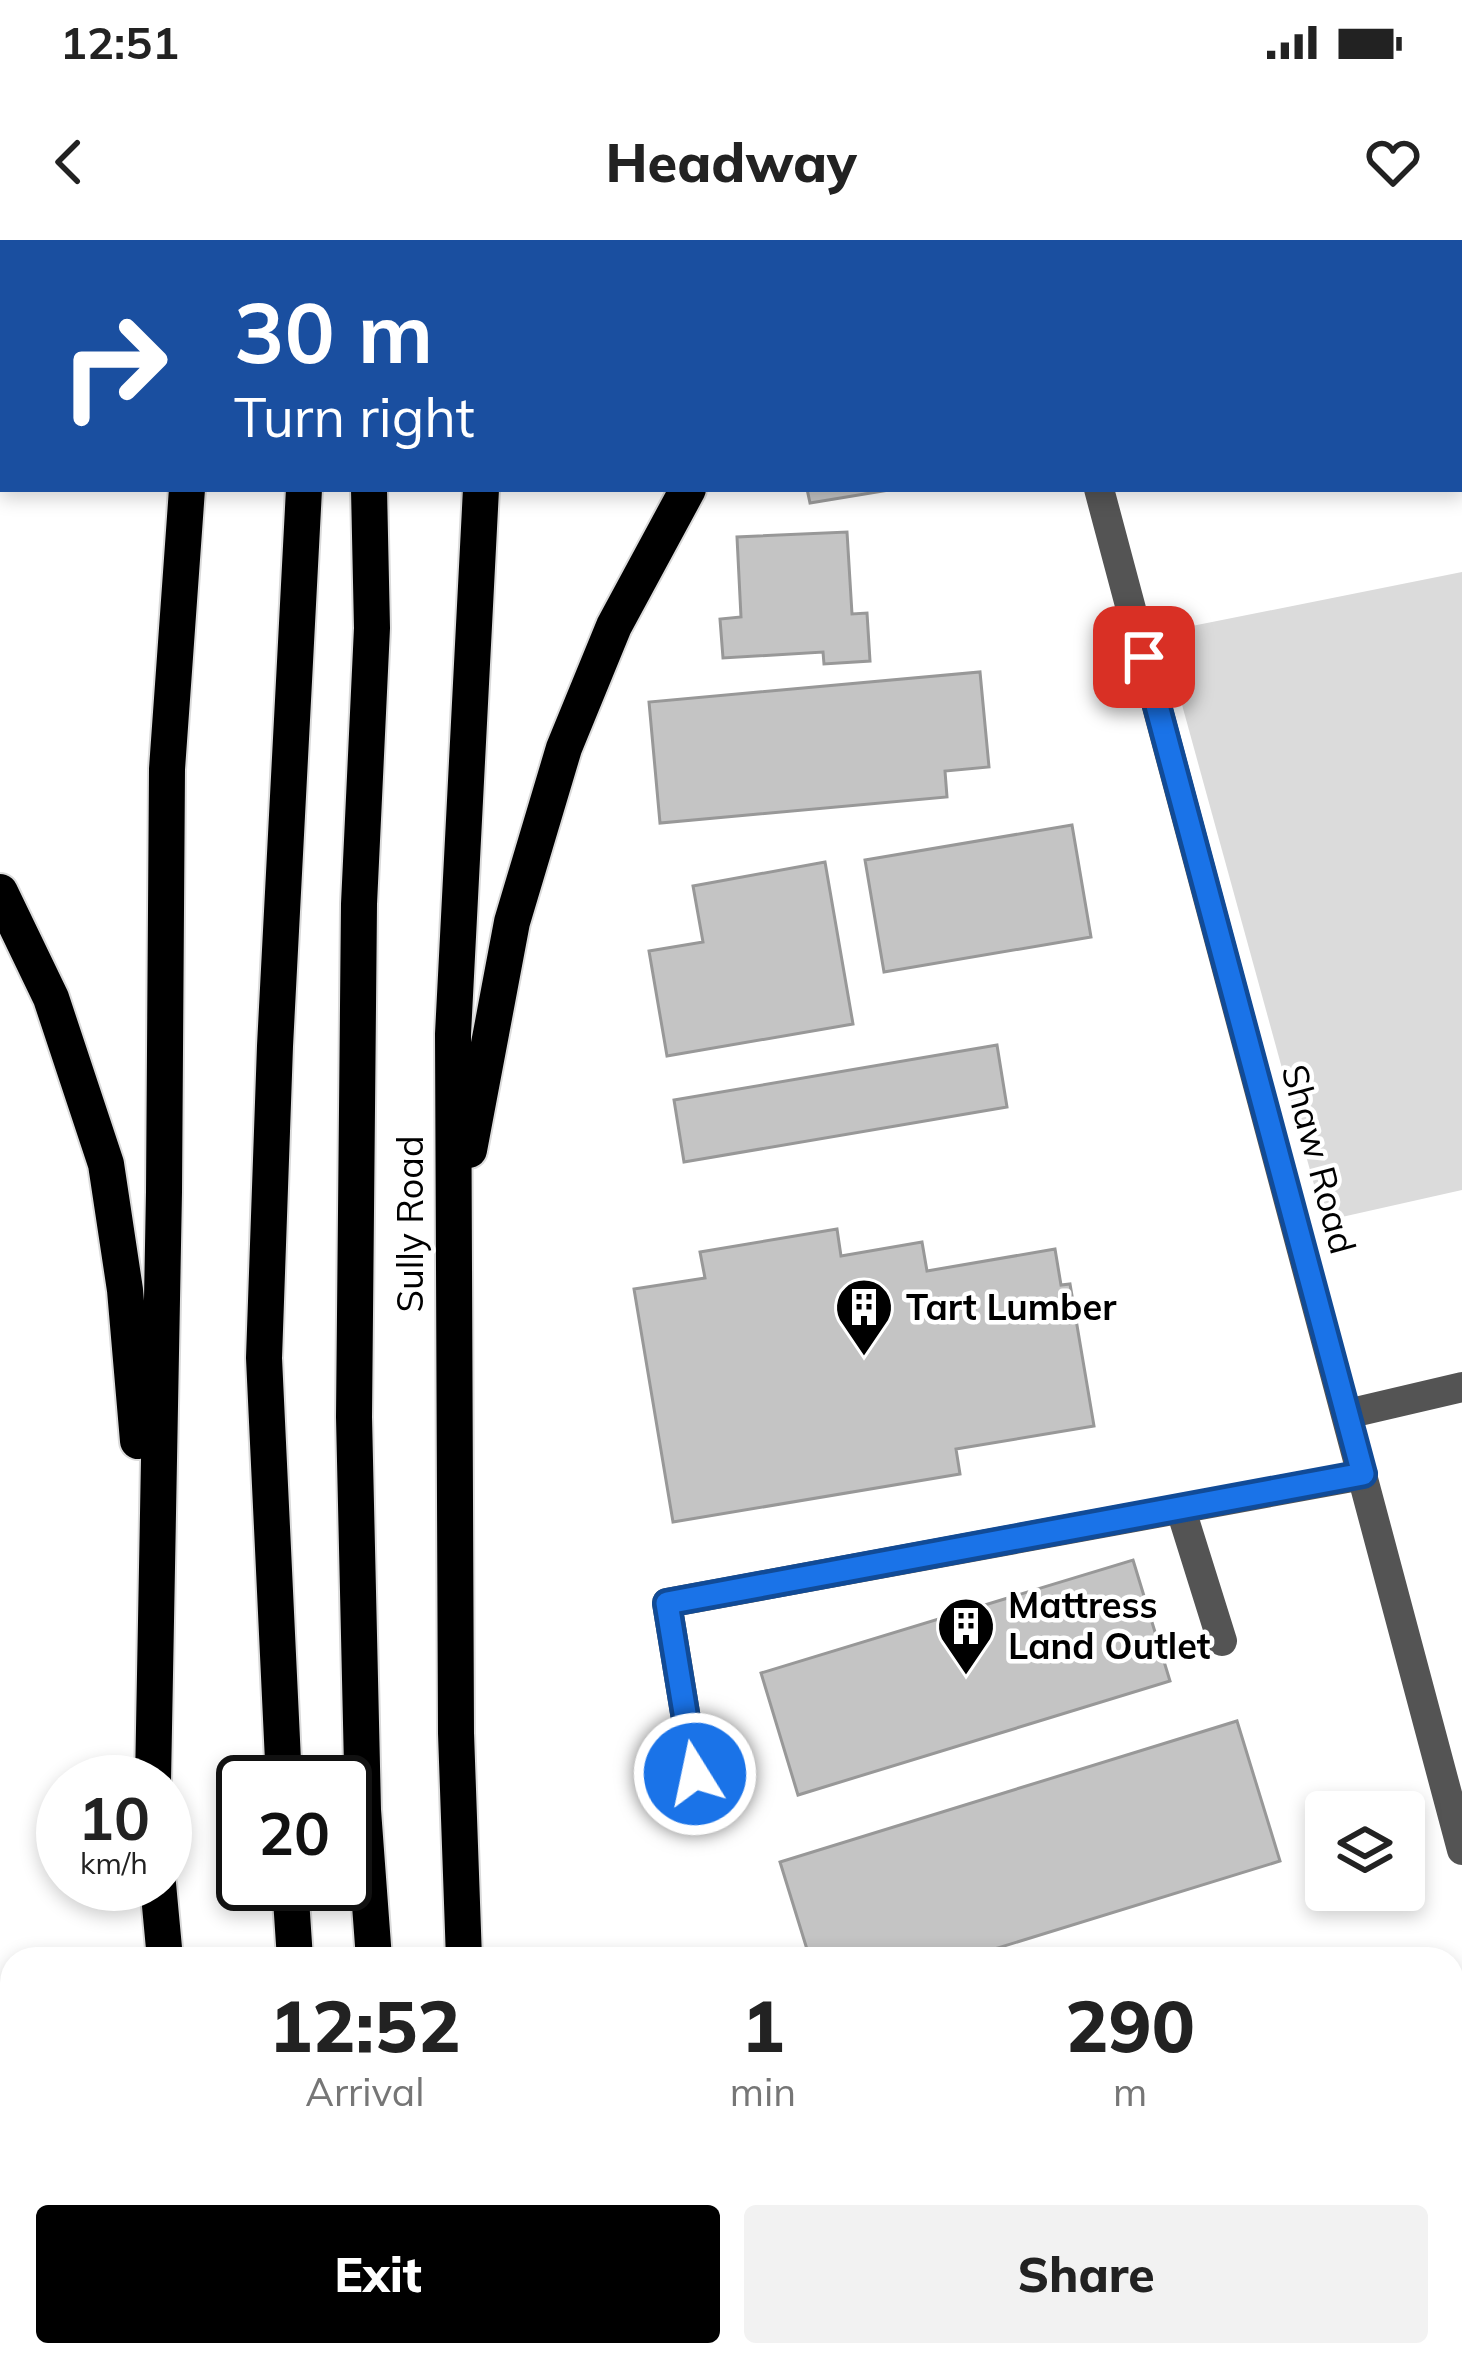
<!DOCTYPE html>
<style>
body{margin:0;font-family:Mulish,sans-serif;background:#f2f2f2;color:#222;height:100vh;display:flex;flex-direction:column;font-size:45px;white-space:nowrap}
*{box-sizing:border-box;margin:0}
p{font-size:39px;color:#767676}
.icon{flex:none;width:66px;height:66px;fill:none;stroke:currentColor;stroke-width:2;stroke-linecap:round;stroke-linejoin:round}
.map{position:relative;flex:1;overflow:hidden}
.panel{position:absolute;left:0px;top:1707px;width:1464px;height:420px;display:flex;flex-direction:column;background:#fff;border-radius:36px 36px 0 0;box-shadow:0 6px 18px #0003}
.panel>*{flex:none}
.guide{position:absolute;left:0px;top:0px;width:1464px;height:252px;box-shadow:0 6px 18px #0003;background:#1a4fa0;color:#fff;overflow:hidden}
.fabs{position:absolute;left:1305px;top:1551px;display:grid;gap:24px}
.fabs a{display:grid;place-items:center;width:120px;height:120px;border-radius:12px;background:#fff;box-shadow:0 6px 18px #0003;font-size:60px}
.speed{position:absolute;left:36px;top:1515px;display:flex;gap:24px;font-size:60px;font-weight:700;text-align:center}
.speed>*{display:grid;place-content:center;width:156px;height:156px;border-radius:50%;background:#fff;box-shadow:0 6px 18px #0003;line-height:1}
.speed small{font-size:30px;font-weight:400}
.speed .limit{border:6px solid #111;border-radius:18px;background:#fff;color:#111}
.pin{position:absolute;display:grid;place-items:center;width:102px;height:102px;color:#fff;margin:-51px;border-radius:24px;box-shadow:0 6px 18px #0006}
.me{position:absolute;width:132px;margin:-66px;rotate:350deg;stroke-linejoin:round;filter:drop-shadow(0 0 9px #0008)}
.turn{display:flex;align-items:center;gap:42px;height:252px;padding:0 36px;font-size:54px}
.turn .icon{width:156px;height:156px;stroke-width:2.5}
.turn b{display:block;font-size:84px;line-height:102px}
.eta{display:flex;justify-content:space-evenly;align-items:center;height:204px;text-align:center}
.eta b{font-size:72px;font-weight:800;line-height:84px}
.action{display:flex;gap:24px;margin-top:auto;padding:24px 36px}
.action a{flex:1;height:138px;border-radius:12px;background:#000;color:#fff;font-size:48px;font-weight:800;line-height:138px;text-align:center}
.action a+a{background:#f2f2f2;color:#222}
.status{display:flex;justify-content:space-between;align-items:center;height:84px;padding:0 60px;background:#fff;direction:ltr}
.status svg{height:33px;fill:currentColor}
header{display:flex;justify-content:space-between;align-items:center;height:156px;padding:0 36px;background:#fff;font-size:54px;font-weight:800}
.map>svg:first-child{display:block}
</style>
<div class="status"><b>12:51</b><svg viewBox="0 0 49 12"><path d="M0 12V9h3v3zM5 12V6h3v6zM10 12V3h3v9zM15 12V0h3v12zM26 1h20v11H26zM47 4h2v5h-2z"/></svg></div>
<header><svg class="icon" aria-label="back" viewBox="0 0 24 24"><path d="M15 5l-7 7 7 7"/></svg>Headway<svg class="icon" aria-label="heart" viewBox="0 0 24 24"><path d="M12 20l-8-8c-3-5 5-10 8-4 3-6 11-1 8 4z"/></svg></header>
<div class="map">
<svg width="1462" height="2127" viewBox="0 0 1462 2127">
<rect width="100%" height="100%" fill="#fff"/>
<polygon fill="#dbdbdb" points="1462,332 1462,950 1324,981 1162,392"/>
<g fill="#c4c4c4" stroke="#989898" stroke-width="3">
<polygon points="807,249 895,249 810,263"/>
<polygon points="847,292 852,374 867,373 870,421 824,424 823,412 723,418 720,379 741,377 737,297"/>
<polygon points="980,432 989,527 945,531 947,557 660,583 649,462"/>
<polygon points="1072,585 1091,697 884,732 865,620"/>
<polygon points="825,622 853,784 667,816 649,711 703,702 693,646"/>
<polygon points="997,805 1007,867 684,922 674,860"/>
<polygon points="837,989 841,1016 922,1002 927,1031 1055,1009 1061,1045 1070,1044 1094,1186 956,1209 960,1234 673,1282 634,1049 705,1038 700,1012"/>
<polygon points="1133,1320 1170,1441 798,1555 761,1433"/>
<polygon points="1237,1481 1280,1621 962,1719 810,1719 780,1622"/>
</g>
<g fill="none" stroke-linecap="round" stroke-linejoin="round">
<defs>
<g id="highway">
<polyline points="327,0 327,3"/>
<polyline points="129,3 132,0"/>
<polyline points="210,3 210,0"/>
<polyline points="507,3 507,0"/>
<polyline points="853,3 855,0"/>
<polyline points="0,128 3,127"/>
<polyline points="369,249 372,388 359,664 354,1177 363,1570 374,1719"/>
<polyline points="0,652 51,758 106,924 125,1050 138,1201"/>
<polyline points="469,910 512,682 564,508 614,386 688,249"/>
<polyline points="153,1542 164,952 167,529 187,249"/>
<polyline points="284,1542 264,1118 275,806 304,249"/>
<polyline points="158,1644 165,1719"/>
<polyline points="290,1644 295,1719"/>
<polyline points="464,1719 456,1493 453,794 481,249"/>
<polyline points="200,2115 201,2127"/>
<polyline points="326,2115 327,2127"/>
<polyline points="406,2115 408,2127"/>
<polyline points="496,2115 497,2127"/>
</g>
</defs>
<use href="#highway" stroke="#dbdbdb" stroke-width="40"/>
<g stroke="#545454" stroke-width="30">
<polyline points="1032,0 1033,3"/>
<polyline points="1099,249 1462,1610"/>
<polyline points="1347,1174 1462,1147"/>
<polyline points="1181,1270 1222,1401"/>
<polyline points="695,1534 667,1363 1363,1235"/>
</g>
<use href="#highway" stroke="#000" stroke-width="36"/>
</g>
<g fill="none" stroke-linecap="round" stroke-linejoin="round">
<defs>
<polyline id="route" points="695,1534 667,1363 1363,1234 1144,417"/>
</defs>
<use href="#route" stroke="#114b97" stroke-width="30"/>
<use href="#route" stroke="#1a73e8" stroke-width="21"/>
</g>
<defs>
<symbol id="building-pin" viewBox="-11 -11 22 30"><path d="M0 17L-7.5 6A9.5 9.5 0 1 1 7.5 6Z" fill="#000" stroke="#fff"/><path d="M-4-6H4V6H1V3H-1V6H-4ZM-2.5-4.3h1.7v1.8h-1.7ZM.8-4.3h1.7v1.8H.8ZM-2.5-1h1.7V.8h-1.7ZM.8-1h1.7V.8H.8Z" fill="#fff"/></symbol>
</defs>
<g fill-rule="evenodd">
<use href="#building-pin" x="831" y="1034" width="66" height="90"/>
<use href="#building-pin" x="933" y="1353" width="66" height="90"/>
</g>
<g text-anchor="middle" stroke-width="9" stroke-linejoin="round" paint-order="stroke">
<g font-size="36" fill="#000" stroke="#fff">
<text transform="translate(1319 919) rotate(75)" y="13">Shaw Road</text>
<text transform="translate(410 984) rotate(-90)" y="13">Sully Road</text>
</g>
<g font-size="36" font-weight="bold" fill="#000" stroke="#fff" text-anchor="start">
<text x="906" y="1080">Tart Lumber</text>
<text x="1008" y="1378">Mattress<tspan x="1008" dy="41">Land Outlet</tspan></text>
</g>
</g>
</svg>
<div class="fabs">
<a><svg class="icon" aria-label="layers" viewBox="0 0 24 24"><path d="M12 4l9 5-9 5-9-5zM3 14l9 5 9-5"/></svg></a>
</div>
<div class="speed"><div>10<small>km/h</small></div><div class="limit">20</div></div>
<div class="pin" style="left:1144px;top:417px;background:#d93025"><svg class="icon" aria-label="arrive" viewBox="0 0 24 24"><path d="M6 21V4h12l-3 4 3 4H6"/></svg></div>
<svg class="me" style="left:695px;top:1534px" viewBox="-20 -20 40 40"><circle r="17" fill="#1a73e8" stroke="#fff" stroke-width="3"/><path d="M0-11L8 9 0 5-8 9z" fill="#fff"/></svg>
<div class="guide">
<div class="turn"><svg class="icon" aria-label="right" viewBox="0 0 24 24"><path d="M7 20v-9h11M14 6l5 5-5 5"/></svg><div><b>30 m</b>Turn right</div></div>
</div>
<section class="panel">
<div class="eta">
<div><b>12:52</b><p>Arrival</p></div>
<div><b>1</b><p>min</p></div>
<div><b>290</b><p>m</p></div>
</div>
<div class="action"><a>Exit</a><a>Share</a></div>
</section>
</div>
